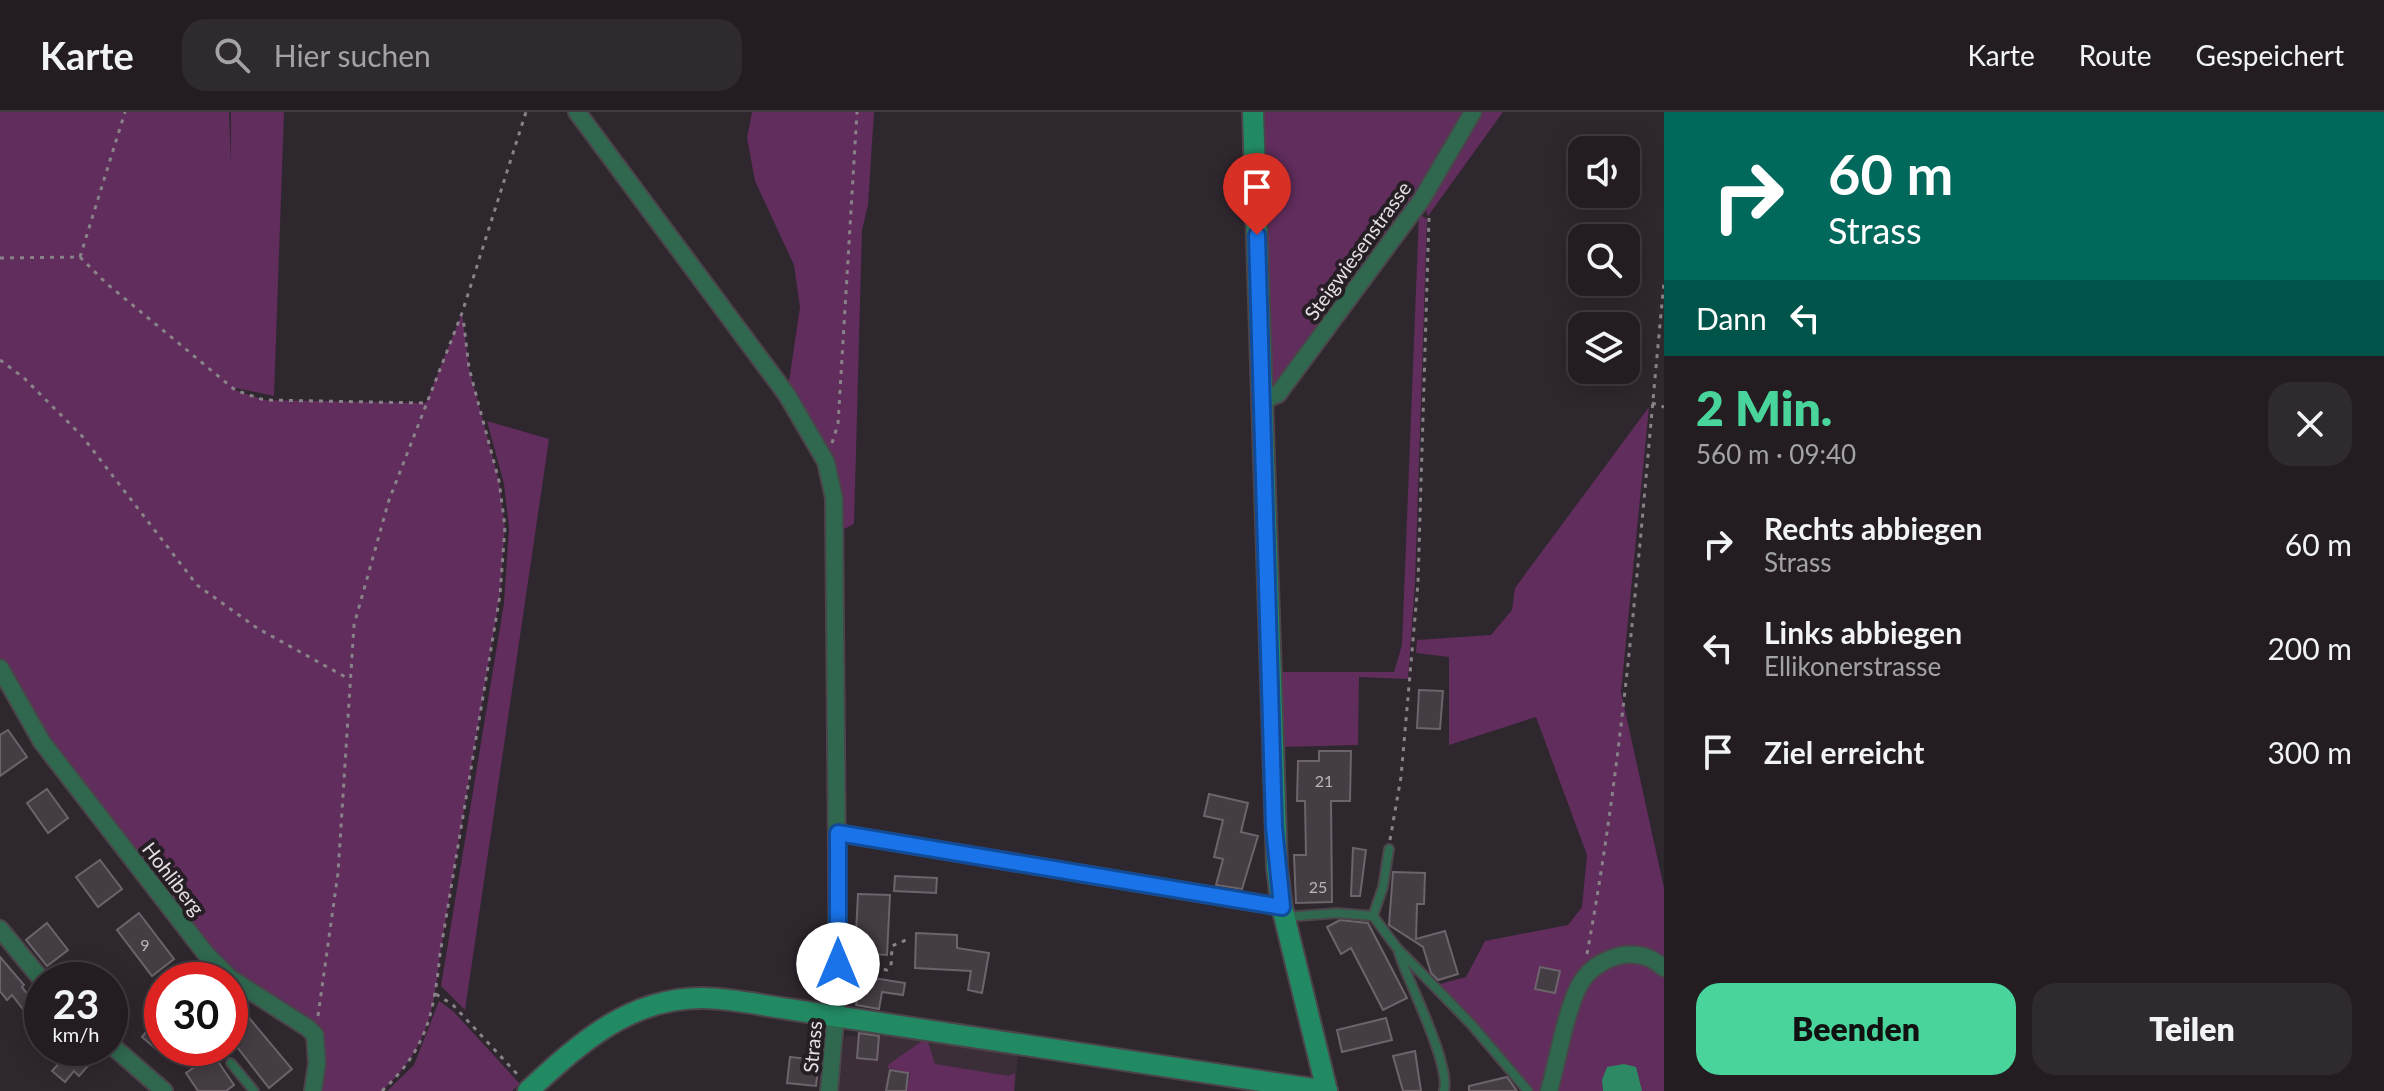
<!DOCTYPE html>
<html lang="de">
<meta charset="utf-8">
<style>
body{margin:0;font-family:Lato,sans-serif;background:#2f2a2f;color:#f1f3f6;height:100vh;display:flex;flex-direction:column;font-size:30px;white-space:nowrap}
*{box-sizing:border-box;margin:0}
p{font-size:26px;color:#a3a2a5}
.icon{flex:none;width:44px;height:44px;fill:none;stroke:currentColor;stroke-width:2;stroke-linecap:round;stroke-linejoin:round}
.map{position:relative;flex:1;overflow:hidden}
.drawer{display:flex;flex-direction:column;background:#231d22;width:720px}
.drawer>*{flex:none}
.hud{background:#00695c;color:#fff;overflow:hidden}
.controls{position:absolute;left:1568px;top:24px;display:grid;gap:16px}
.controls a{display:grid;place-items:center;width:72px;height:72px;border-radius:16px;background:#231d22;box-shadow:0 4px 20px #0003,0 0 0 2px #403b40;font-size:40px}
.speed{position:absolute;left:24px;top:850px;display:flex;gap:16px;font-size:40px;font-weight:700;text-align:center}
.speed>*{display:grid;place-content:center;width:104px;height:104px;border-radius:50%;background:#231d22;box-shadow:0 4px 20px #0003,0 0 0 2px #403b40;line-height:1}
.speed small{font-size:20px;font-weight:400}
.speed .limit{border:12px solid #d22;background:#fff;color:#111}
.pin{position:absolute;display:grid;place-items:center;width:68px;height:68px;color:#fff;margin:-82px -34px;border-radius:50% 50% 50% 0;rotate:-45deg;box-shadow:0 0 8px #0007}
.pin .icon{rotate:45deg}
.me{position:absolute;width:88px;margin:-44px;rotate:0deg;stroke-linejoin:round;filter:drop-shadow(0 0 6px #0008)}
.turn{display:flex;align-items:center;gap:28px;height:168px;padding:0 32px;font-size:36px}
.turn .icon{width:104px;height:104px;stroke-width:2.5}
.turn b{display:block;font-size:56px;line-height:68px}
.then{display:flex;align-items:center;height:76px;padding:0 32px;background:#0003;gap:16px;font-size:30px}
.round{display:grid;place-items:center;flex:none;width:84px;height:84px;border-radius:24px;background:#2f2a2f}
.headline{display:flex;align-items:center;justify-content:space-between;height:136px;padding:0 32px}
h1{font-size:48px;font-weight:800;line-height:60px;color:#49d49c}
.cta{display:flex;gap:16px;margin-top:auto;padding:16px 32px}
.cta a{flex:1;height:92px;border-radius:24px;background:#49d49c;color:#111;font-size:32px;font-weight:800;line-height:92px;text-align:center}
.cta a+a{background:#2f2a2f;color:#f1f3f6}
ul{padding:0;list-style:none}
li{display:flex;align-items:center;gap:24px;height:104px;padding:0 32px}
li div{flex:1}
li b{display:block;font-size:30px}
li em{font-style:normal}
header{display:flex;align-items:center;gap:48px;box-sizing:border-box;height:112px;padding:0 40px;background:#231d22;border-bottom:2px solid #403b40}
header strong{font-size:38px}
nav{display:flex;gap:44px;margin-inline-start:auto;font-size:28px}
.search{width:560px;height:72px;background:#2f2a2f;display:flex;align-items:center;gap:20px;box-sizing:border-box;padding:0 28px;border-radius:24px;color:#a3a2a5;font-size:30px}
main{display:flex;flex:1;min-height:0}
.map>svg:first-child{display:block}
</style>
<header>
<strong>Karte</strong>
<div class="search"><svg class="icon" aria-label="search" viewBox="0 0 24 24"><circle cx="10" cy="10" r="6"/><path d="M15 15l6 6"/></svg>Hier suchen</div>
<nav><a>Karte</a><a>Route</a><a>Gespeichert</a></nav>
</header>
<main>
<div class="map">
<svg width="1664" height="979" viewBox="0 0 1664 979">
<rect width="100%" height="100%" fill="#2f272e"/>
<polygon fill="#3b2e39" points="858,919 1018,943 1015,979 839,979 845,923 857,924"/>
<g fill="#602d5c">
<path d="M 0,0 L 229,0 L 231,52 L 231,0 L 284,0 L 274,284 L 236,276 L 235,278 L 264,288 L 426,291 L 462,201 L 469,256 L 499,369 L 505,415 L 500,483 L 440,842 C 434,901 427,937 382,979 L 313,979 L 315,923 L 230,866 L 42,630 L 0,556 Z"/>
<polygon points="752,0 874,0 868,93 862,118 854,412 834,422 834,386 787,283 800,195 794,153 755,69 747,26"/>
<polygon points="1253,0 1503,0 1428,104 1422,88 1278,282 1262,289"/>
<polygon points="1419,102 1427,107 1415,470 1408,567 1359,565 1358,633 1281,635 1279,560 1394,560 1402,533"/>
<polygon points="1649,295 1621,580 1664,776 1664,979 1534,979 1478,913 1436,873 1466,865 1485,829 1568,813 1582,795 1587,743 1536,605 1449,633 1449,545 1416,541 1417,528 1491,523 1512,498 1515,476"/>
<polygon points="487,309 549,327 465,898 441,874 504,491 509,416 504,372"/>
<polygon points="439,889 453,899 520,972 512,979 387,979 414,953"/>
<polygon points="922,929 928,930 935,952 1009,964 1015,961 1014,979 907,979 910,961 888,956 888,953"/>
</g>
<polygon fill="#2d8964" points="1624,952 1636,955 1642,979 1603,979 1602,968 1607,955"/>
<g fill="#453d44" stroke="#6c636b" stroke-width="2">
<polygon points="1419,578 1443,579 1440,617 1417,616"/>
<polygon points="8,618 27,645 0,664 0,623"/>
<polygon points="1319,639 1351,639 1350,689 1331,689 1332,790 1296,791 1294,743 1306,743 1305,689 1297,689 1298,649 1319,649"/>
<polygon points="47,677 68,706 48,721 27,691"/>
<polygon points="1209,682 1248,691 1241,720 1258,724 1242,777 1216,773 1223,747 1214,745 1223,708 1204,704"/>
<polygon points="1353,736 1366,738 1360,784 1351,784"/>
<polygon points="100,748 122,777 98,795 76,765"/>
<polygon points="1393,760 1425,761 1424,792 1417,792 1416,827 1445,819 1458,862 1438,868 1431,861 1423,835 1389,813"/>
<polygon points="895,764 937,766 936,781 894,779"/>
<polygon points="858,782 890,783 887,843 855,841"/>
<polygon points="139,801 174,847 152,864 117,818"/>
<polygon points="1340,808 1368,811 1407,886 1383,898 1351,836 1341,842 1327,815"/>
<polygon points="47,811 68,838 47,854 26,828"/>
<polygon points="916,821 957,823 957,836 989,841 982,881 968,878 971,859 915,856"/>
<polygon points="0,845 24,873 22,875 42,901 42,922 12,883 7,888 0,879"/>
<polygon points="1540,855 1560,859 1555,881 1535,877"/>
<polygon points="861,864 905,871 903,883 882,880 879,897 856,893"/>
<polygon points="162,901 162,942 142,925"/>
<polygon points="245,901 292,957 269,976 230,926 230,913"/>
<polygon points="1386,906 1392,928 1342,940 1337,918"/>
<polygon points="859,921 879,924 877,948 857,946"/>
<polygon points="64,936 82,936 94,947 79,964 74,959 65,970 52,959 62,948 57,944"/>
<polygon points="1415,939 1421,979 1403,979 1393,944"/>
<polygon points="213,942 234,973 226,979 198,979 186,961"/>
<polygon points="790,945 819,948 816,974 787,971"/>
<polygon points="890,958 908,961 906,979 886,979"/>
<polygon points="1507,965 1517,979 1469,979 1469,974"/>
</g>
<g fill="none" stroke-linecap="round" stroke-linejoin="round">
<defs>
<g id="lane">
<polyline points="1373,804 1383,775 1389,737"/>
<polyline points="1285,805 1337,801 1373,804 1397,836 1472,913 1528,979"/>
<path d="M 1399,841 C 1408,870 1451,952 1444,979"/>
<polyline points="231,951 254,979"/>
</g>
<g id="street">
<polyline points="577,0 787,283 826,350 834,386 838,877 829,979"/>
<polyline points="1262,289 1278,282 1422,87 1473,0"/>
<polyline points="0,556 42,630 206,842 230,866 308,916 315,923 317,951 313,979"/>
<polyline points="838,721 1282,795"/>
<polyline points="0,817 42,868"/>
<polyline points="110,932 164,979"/>
<path d="M 1549,979 C 1557,952 1567,891 1582,869 C 1591,855 1607,846 1623,843 C 1640,841 1651,845 1664,856"/>
</g>
<g id="secondary">
<polyline points="1253,0 1277,756 1282,795 1327,979"/>
<path d="M 528,979 C 579,932 628,886 702,886 C 730,886 760,893 788,897 L 1327,979"/>
</g>
</defs>
<use href="#lane" stroke="#4c444b" stroke-width="12"/>
<use href="#street" stroke="#4c444b" stroke-width="20"/>
<use href="#secondary" stroke="#4c444b" stroke-width="24"/>
<g stroke="#898389" stroke-width="3" stroke-dasharray="4 6" stroke-linecap="butt">
<polyline points="80,145 125,0"/>
<polyline points="0,146 80,145 106,171 235,278 264,288 426,291"/>
<polyline points="0,248 24,266 82,324 197,473 257,516 349,567"/>
<polyline points="1652,291 1664,295"/>
<polyline points="832,331 838,312 857,0"/>
<polyline points="1390,728 1401,665 1418,471 1429,106"/>
<path d="M 1587,842 C 1628,621 1642,394 1664,171"/>
<polyline points="854,854 887,858 891,855 892,834 906,828"/>
<polyline points="436,882 453,893 518,963"/>
<polyline points="318,904 338,761 354,513 389,388 462,201 526,0"/>
<path d="M 382,979 C 427,937 434,901 440,842 L 500,483 L 505,415 L 499,369 L 469,256 L 463,205"/>
</g>
<use href="#lane" stroke="#2f684f" stroke-width="8"/>
<use href="#street" stroke="#2f684f" stroke-width="16"/>
<use href="#secondary" stroke="#228a63" stroke-width="20"/>
</g>
<g fill="none" stroke-linecap="round" stroke-linejoin="round">
<defs>
<polyline id="route" points="838,852 838,721 1282,795 1274,715 1257,123"/>
</defs>
<use href="#route" stroke="#114b97" stroke-width="20"/>
<use href="#route" stroke="#1a73e8" stroke-width="14"/>
</g>
<g text-anchor="middle" stroke-width="8" stroke-linejoin="round" paint-order="stroke">
<g font-size="16" fill="#bcb6bc">
<text x="1324" y="675">21</text>
<text x="1318" y="781">25</text>
<text x="145" y="839">9</text>
</g>
<g font-size="20" fill="#e4dfe4" stroke="#251e24">
<text transform="translate(1358 139) rotate(-54)" y="7">Steigwiesenstrasse</text>
<text transform="translate(173 767) rotate(52)" y="7">Hohliberg</text>
<text transform="translate(813 935) rotate(-85)" y="7">Strass</text>
</g>
</g>
</svg>
<div class="controls">
<a><svg class="icon" aria-label="sound" viewBox="0 0 24 24"><path d="M4 9h4l5-4v14l-5-4H4zM17 9q2 3 0 6"/></svg></a>
<a><svg class="icon" aria-label="search" viewBox="0 0 24 24"><circle cx="10" cy="10" r="6"/><path d="M15 15l6 6"/></svg></a>
<a><svg class="icon" aria-label="layers" viewBox="0 0 24 24"><path d="M12 4l9 5-9 5-9-5zM3 14l9 5 9-5"/></svg></a>
</div>
<div class="speed"><div>23<small>km/h</small></div><div class="limit">30</div></div>
<div class="pin" style="left:1257px;top:123px;background:#d93025"><svg class="icon" aria-label="arrive" viewBox="0 0 24 24"><path d="M6 21V4h12l-3 4 3 4H6"/></svg></div>
<svg class="me" style="left:838px;top:852px" viewBox="-20 -20 40 40"><circle r="19" fill="#fff"/><path d="M0-13L10 11 0 6-10 11z" fill="#1a73e8"/></svg>
</div>
<section class="drawer">
<div class="hud">
<div class="turn"><svg class="icon" aria-label="right" viewBox="0 0 24 24"><path d="M7 20v-9h11M14 6l5 5-5 5"/></svg><div><b>60 m</b>Strass</div></div>
<div class="then">Dann<svg class="icon" aria-label="left" viewBox="0 0 24 24"><path d="M17 20v-9H6M10 6l-5 5 5 5"/></svg></div>
</div>
<div class="headline"><div><h1>2 Min.</h1><p>560 m · 09:40</p></div><a class="round"><svg class="icon" aria-label="close" viewBox="0 0 24 24"><path d="M6 6l12 12M18 6L6 18"/></svg></a></div>
<ul>
<li><svg class="icon" aria-label="right" viewBox="0 0 24 24"><path d="M7 20v-9h11M14 6l5 5-5 5"/></svg><div><b>Rechts abbiegen</b><p>Strass</p></div><em>60 m</em></li>
<li><svg class="icon" aria-label="left" viewBox="0 0 24 24"><path d="M17 20v-9H6M10 6l-5 5 5 5"/></svg><div><b>Links abbiegen</b><p>Ellikonerstrasse</p></div><em>200 m</em></li>
<li><svg class="icon" aria-label="arrive" viewBox="0 0 24 24"><path d="M6 21V4h12l-3 4 3 4H6"/></svg><div><b>Ziel erreicht</b></div><em>300 m</em></li>
</ul>
<div class="cta"><a>Beenden</a><a>Teilen</a></div>
</section>
</main>
